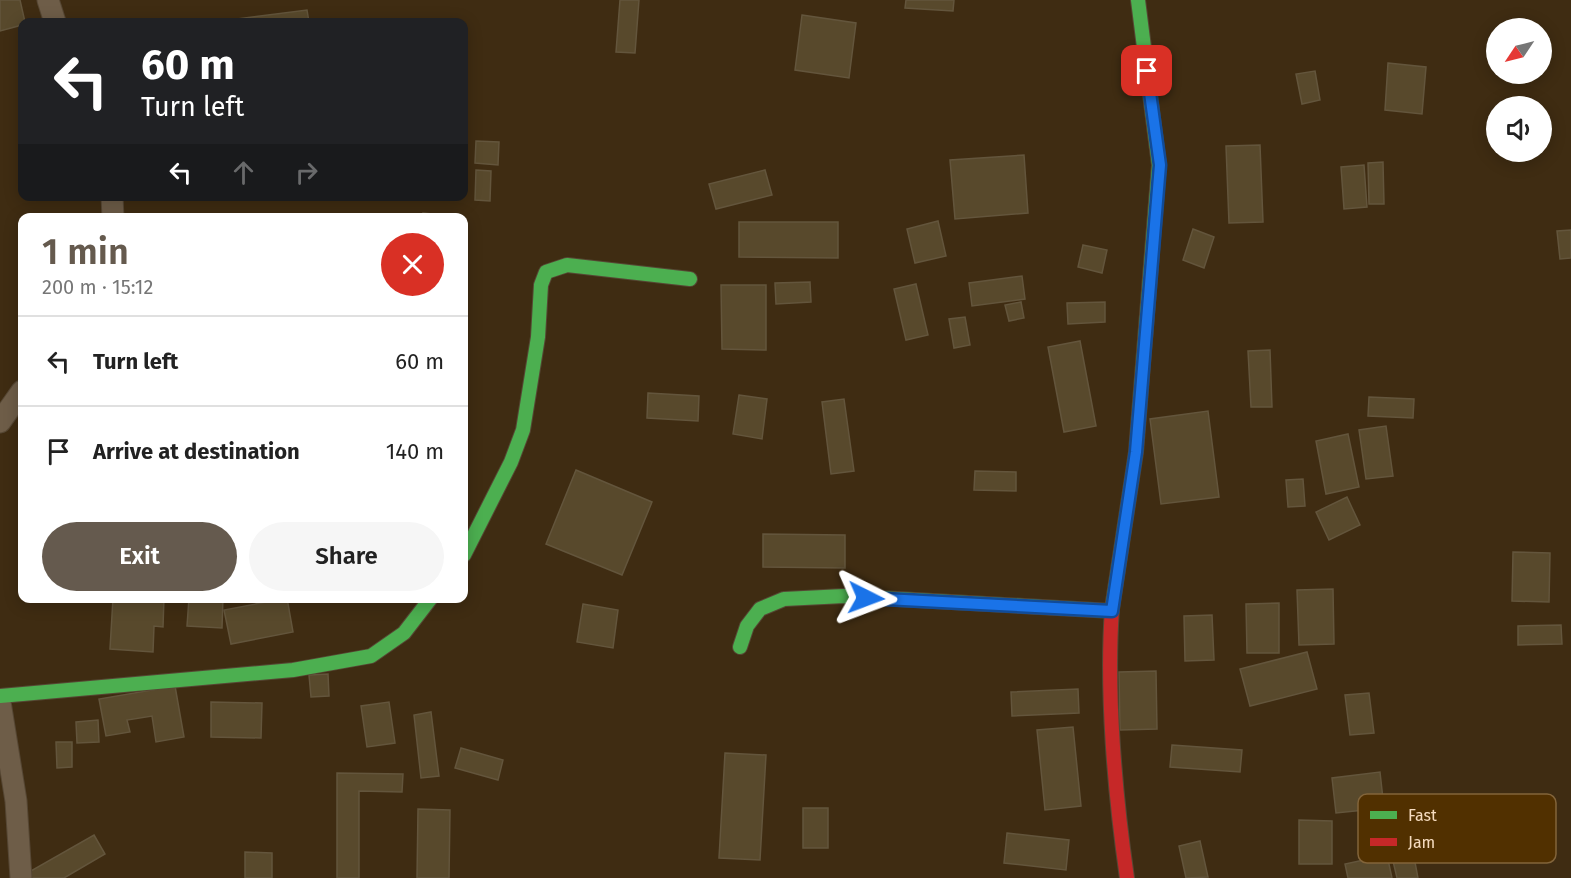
<!DOCTYPE html>
<meta charset="utf-8">
<style>
body{margin:0;font-family:"Fira Sans",sans-serif;background:#f6f6f6;color:#222;height:100vh;display:flex;flex-direction:column;font-size:22px;white-space:nowrap}
*{box-sizing:border-box;margin:0}
p{font-size:20px;color:#767676}
.icon{flex:none;width:33px;height:33px;fill:none;stroke:currentColor;stroke-width:2;stroke-linecap:round;stroke-linejoin:round}
.map{position:relative;flex:1;overflow:hidden}
.drawer{position:absolute;left:18px;top:213px;width:450px;height:390px;display:flex;flex-direction:column;background:#fff;border-radius:12px;box-shadow:0 3px 15px #0003}
.drawer>*{flex:none}
.hud{position:absolute;left:18px;top:18px;width:450px;height:183px;border-radius:12px;box-shadow:0 3px 15px #0003;background:#202124;color:#fff;overflow:hidden}
.needle{width:39px;rotate:235deg}
.fabs{position:absolute;left:1486px;top:18px;display:grid;gap:12px}
.fabs a{display:grid;place-items:center;width:66px;height:66px;border-radius:50%;background:#fff;box-shadow:0 3px 15px #0003;font-size:30px}
.pin{position:absolute;display:grid;place-items:center;width:51px;height:51px;color:#fff;margin:-26px;border-radius:12px;box-shadow:0 3px 9px #0006}
.me{position:absolute;width:66px;margin:-33px;rotate:93deg;stroke-linejoin:round;filter:drop-shadow(0 0 4px #0008)}
.turn{display:flex;align-items:center;gap:21px;height:126px;padding:0 24px;font-size:27px}
.turn .icon{width:78px;height:78px;stroke-width:2.5}
.turn b{display:block;font-size:42px;line-height:51px}
.lanes{display:flex;align-items:center;height:57px;padding:0 24px;background:#0003;justify-content:center;gap:30px;direction:ltr}
.lanes .off{opacity:.35}
.round{display:grid;place-items:center;flex:none;width:63px;height:63px;border-radius:32px;background:#f6f6f6}
.summary{display:flex;align-items:center;justify-content:space-between;height:102px;padding:0 24px}
h1{font-size:36px;font-weight:600;line-height:45px;color:#655a4e}
.button{display:flex;gap:12px;margin-top:auto;padding:12px 24px}
.button a{flex:1;height:69px;border-radius:36px;background:#655a4e;color:#fff;font-size:24px;font-weight:600;line-height:69px;text-align:center}
.button a+a{background:#f6f6f6;color:#222}
ul{padding:0;list-style:none}
li{display:flex;align-items:center;gap:18px;height:90px;padding:0 24px;border-top:2px solid #e0e0e0}
li div{flex:1}
li b{display:block;font-size:22px}
li em{font-style:normal}
.map>svg:first-child{display:block}
</style>
<div class="map">
<svg width="1571" height="878" viewBox="0 0 1571 878">
<rect width="100%" height="100%" fill="#3f2c12"/>
<g fill="#58492c" stroke="#63553c" stroke-width="1.5">
<polygon points="0,0 20,0 25,22 22,25 0,31"/>
<polygon points="620,0 639,0 635,53 616,52"/>
<polygon points="906,0 954,0 953,11 905,8"/>
<polygon points="307,10 309,22 214,22"/>
<polygon points="802,15 856,23 849,78 795,70"/>
<polygon points="1388,63 1426,67 1422,114 1385,110"/>
<polygon points="1315,71 1320,100 1302,104 1296,74"/>
<polygon points="476,141 499,142 498,165 475,163"/>
<polygon points="1260,145 1263,222 1229,223 1226,146"/>
<polygon points="1024,155 1028,213 955,219 950,160"/>
<polygon points="1383,162 1384,204 1369,204 1368,163"/>
<polygon points="1364,165 1367,207 1344,209 1341,167"/>
<polygon points="476,170 491,171 490,201 475,200"/>
<polygon points="765,170 772,195 716,209 709,184"/>
<polygon points="423,213 452,216 452,218 423,218"/>
<polygon points="938,221 946,256 915,263 907,229"/>
<polygon points="739,222 838,222 838,258 739,257"/>
<polygon points="1193,229 1214,237 1204,268 1183,260"/>
<polygon points="1571,230 1571,258 1560,259 1557,231"/>
<polygon points="1083,245 1107,250 1102,273 1078,267"/>
<polygon points="1022,276 1025,299 972,306 969,283"/>
<polygon points="810,282 811,302 776,304 775,283"/>
<polygon points="916,284 928,335 906,340 894,289"/>
<polygon points="721,285 766,285 766,350 722,349"/>
<polygon points="1021,302 1024,318 1009,321 1005,305"/>
<polygon points="1105,302 1105,322 1068,324 1067,303"/>
<polygon points="965,317 970,345 954,348 949,319"/>
<polygon points="1080,341 1096,426 1064,432 1048,347"/>
<polygon points="1270,350 1272,407 1251,407 1248,351"/>
<polygon points="648,393 699,396 698,421 647,418"/>
<polygon points="739,395 767,399 762,439 733,434"/>
<polygon points="1369,397 1414,399 1413,418 1368,416"/>
<polygon points="844,399 854,471 831,474 822,402"/>
<polygon points="1208,411 1219,497 1161,504 1150,419"/>
<polygon points="1386,426 1393,476 1366,479 1359,430"/>
<polygon points="1348,434 1359,487 1326,494 1316,441"/>
<polygon points="576,470 652,502 622,575 546,544"/>
<polygon points="975,471 1016,472 1016,491 974,490"/>
<polygon points="1303,479 1305,506 1288,507 1286,480"/>
<polygon points="1347,497 1360,525 1329,540 1316,512"/>
<polygon points="763,534 845,535 845,568 763,567"/>
<polygon points="1513,552 1550,553 1549,602 1512,601"/>
<polygon points="1333,589 1334,644 1299,645 1297,590"/>
<polygon points="113,598 164,598 163,627 154,626 153,652 110,649"/>
<polygon points="189,598 223,598 222,628 187,626"/>
<polygon points="287,598 293,632 231,644 224,610"/>
<polygon points="1279,603 1279,653 1247,653 1246,604"/>
<polygon points="583,604 618,610 613,648 577,642"/>
<polygon points="1212,615 1214,660 1185,661 1184,616"/>
<polygon points="1561,625 1562,644 1518,645 1518,626"/>
<polygon points="1307,652 1317,689 1250,706 1240,669"/>
<polygon points="1156,671 1157,729 1120,730 1119,672"/>
<polygon points="328,674 329,696 311,697 309,675"/>
<polygon points="175,686 184,737 156,742 152,716 127,720 130,732 106,736 99,699"/>
<polygon points="1078,689 1079,713 1012,716 1011,692"/>
<polygon points="1369,693 1374,733 1350,735 1345,695"/>
<polygon points="211,702 262,703 261,738 211,737"/>
<polygon points="389,702 395,743 367,747 361,706"/>
<polygon points="431,712 439,776 421,778 414,715"/>
<polygon points="98,720 99,742 77,743 76,722"/>
<polygon points="1073,727 1081,806 1045,810 1037,730"/>
<polygon points="56,742 72,742 72,767 57,768"/>
<polygon points="1172,745 1242,750 1240,772 1170,767"/>
<polygon points="461,748 503,760 498,780 455,768"/>
<polygon points="725,753 766,755 760,860 719,858"/>
<polygon points="1380,772 1384,808 1336,813 1332,778"/>
<polygon points="337,773 403,774 402,792 359,791 359,878 337,878"/>
<rect x="803" y="808" width="25" height="40"/>
<polygon points="418,809 450,810 449,878 417,878"/>
<polygon points="1299,820 1332,821 1332,864 1299,864"/>
<polygon points="1007,833 1069,840 1066,870 1004,863"/>
<polygon points="94,835 105,854 64,878 32,878 29,872"/>
<polygon points="1200,841 1208,877 1186,878 1179,846"/>
<polygon points="245,852 272,853 272,878 245,878"/>
<polygon points="1387,855 1392,878 1348,878 1345,864"/>
<polygon points="1414,857 1418,878 1397,878 1393,861"/>
</g>
<g fill="none" stroke-linecap="round" stroke-linejoin="round">
<defs>
<g id="street">
<polyline points="48,0 55,22"/>
<polyline points="112,196 113,218"/>
<polyline points="0,422 22,391"/>
<polyline points="0,702 16,801 21,878"/>
</g>
<g id="fast">
<polyline points="464,555 511,462 523,430 538,337 541,285 546,272 567,265 690,279"/>
<polyline points="1112,609 1136,452 1159,165 1138,0"/>
<polyline points="740,647 747,626 760,609 784,599 844,596 1112,611"/>
<polyline points="0,696 293,670 371,656 404,633 431,598"/>
</g>
<path id="jam" d="M 1112,609 C 1106,692 1115,795 1127,878"/>
</defs>
<use href="#street" stroke="#564734" stroke-width="23"/>
<use href="#fast" stroke="#564734" stroke-width="16"/>
<use href="#jam" stroke="#564734" stroke-width="16"/>
<use href="#street" stroke="#6e5d48" stroke-width="21"/>
<use href="#fast" stroke="#4caf50" stroke-width="14"/>
<use href="#jam" stroke="#c62828" stroke-width="14"/>
</g>
<g fill="none" stroke-linecap="round" stroke-linejoin="round">
<defs>
<polyline id="route" points="866,598 1112,611 1136,452 1160,165 1147,71"/>
</defs>
<use href="#route" stroke="#114b97" stroke-width="15"/>
<use href="#route" stroke="#1a73e8" stroke-width="10"/>
</g>
<rect x="1358" y="794" width="198" height="69" rx="9" fill="#513000" stroke="#82643a" stroke-width="1.5"/>
<rect x="1370" y="811" width="27" height="8" fill="#4caf50"/>
<rect x="1370" y="838" width="27" height="8" fill="#c62828"/>
<g font-size="16" fill="#f6dcc0">
<text x="1408" y="821">Fast</text>
<text x="1408" y="848">Jam</text>
</g>
</svg>
<div class="fabs">
<a><svg class="needle" viewBox="-14 -14 28 28"><path d="M0-13l5 13h-10z" fill="#e53935"/><path d="M0 13l5-13h-10z" fill="#767676"/></svg></a>
<a><svg class="icon" aria-label="sound" viewBox="0 0 24 24"><path d="M4 9h4l5-4v14l-5-4H4zM17 9q2 3 0 6"/></svg></a>
</div>
<div class="pin" style="left:1147px;top:71px;background:#d93025"><svg class="icon" aria-label="arrive" viewBox="0 0 24 24"><path d="M6 21V4h12l-3 4 3 4H6"/></svg></div>
<svg class="me" style="left:866px;top:598px" viewBox="-20 -20 40 40"><path d="M0-17L14 15 0 8-14 15z" fill="#1a73e8" stroke="#fff" stroke-width="4"/></svg>
<div class="hud">
<div class="turn"><svg class="icon" aria-label="left" viewBox="0 0 24 24"><path d="M17 20v-9H6M10 6l-5 5 5 5"/></svg><div><b>60 m</b>Turn left</div></div>
<div class="lanes"><svg class="icon" aria-label="left" viewBox="0 0 24 24"><path d="M17 20v-9H6M10 6l-5 5 5 5"/></svg><svg class="icon off" aria-label="ahead" viewBox="0 0 24 24"><path d="M12 20V5M6 11l6-6 6 6"/></svg><svg class="icon off" aria-label="right" viewBox="0 0 24 24"><path d="M7 20v-9h11M14 6l5 5-5 5"/></svg></div>
</div>
<section class="drawer">
<div class="summary"><div><h1>1 min</h1><p>200 m · 15:12</p></div><a class="round" style="background:#d93025;color:#fff"><svg class="icon" aria-label="close" viewBox="0 0 24 24"><path d="M6 6l12 12M18 6L6 18"/></svg></a></div>
<ul>
<li><svg class="icon" aria-label="left" viewBox="0 0 24 24"><path d="M17 20v-9H6M10 6l-5 5 5 5"/></svg><div><b>Turn left</b></div><em>60 m</em></li>
<li><svg class="icon" aria-label="arrive" viewBox="0 0 24 24"><path d="M6 21V4h12l-3 4 3 4H6"/></svg><div><b>Arrive at destination</b></div><em>140 m</em></li>
</ul>
<div class="button"><a>Exit</a><a>Share</a></div>
</section>
</div>
